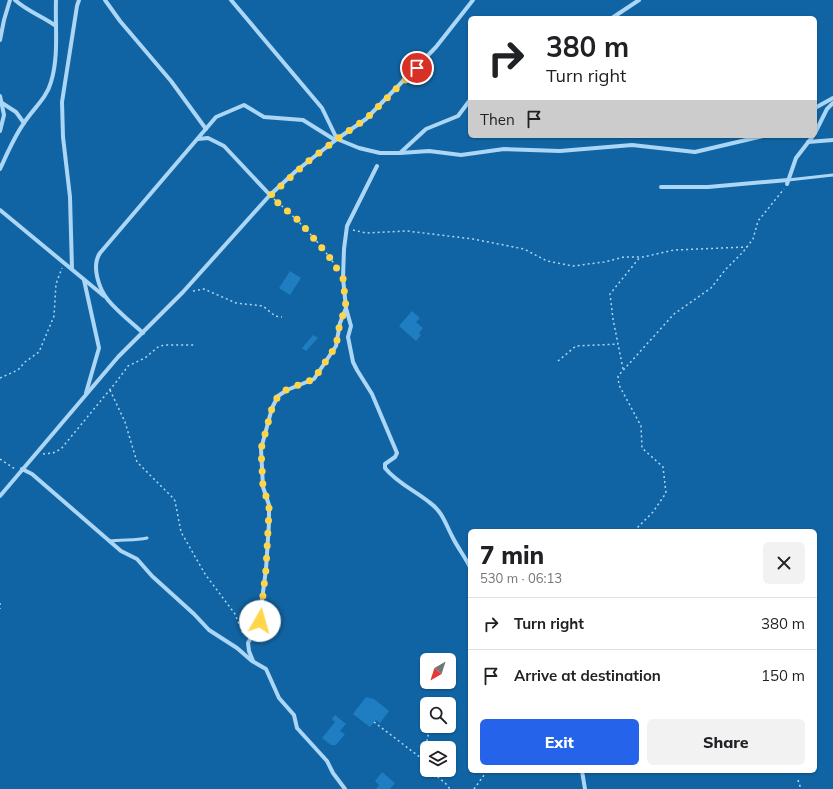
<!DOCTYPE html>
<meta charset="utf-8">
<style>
body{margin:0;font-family:Mulish,sans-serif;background:#f2f2f2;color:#202124;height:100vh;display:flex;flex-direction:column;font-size:15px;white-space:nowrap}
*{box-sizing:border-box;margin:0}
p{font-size:13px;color:#757577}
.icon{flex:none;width:22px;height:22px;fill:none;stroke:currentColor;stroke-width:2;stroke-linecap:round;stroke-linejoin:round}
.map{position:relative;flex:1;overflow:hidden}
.details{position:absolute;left:468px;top:529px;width:349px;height:244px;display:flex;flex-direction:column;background:#fff;border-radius:6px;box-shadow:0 1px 3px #0004}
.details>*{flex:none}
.banner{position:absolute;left:468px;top:16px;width:349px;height:122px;border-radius:6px;box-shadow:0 1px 3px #0004;background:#fff;color:#202124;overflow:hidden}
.needle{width:26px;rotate:219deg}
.buttons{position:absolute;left:420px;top:653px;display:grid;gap:8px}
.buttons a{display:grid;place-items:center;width:36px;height:36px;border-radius:6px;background:#fff;box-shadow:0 1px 3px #0004;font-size:20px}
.pin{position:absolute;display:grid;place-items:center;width:34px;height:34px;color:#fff;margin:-17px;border:2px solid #fff;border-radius:50%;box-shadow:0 1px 4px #0007}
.me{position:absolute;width:44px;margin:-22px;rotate:7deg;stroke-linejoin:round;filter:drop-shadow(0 0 3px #0008)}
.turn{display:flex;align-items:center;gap:14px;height:84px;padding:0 12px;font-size:18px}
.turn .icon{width:52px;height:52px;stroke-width:2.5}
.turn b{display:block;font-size:28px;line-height:34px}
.then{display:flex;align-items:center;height:38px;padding:0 12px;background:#0003;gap:8px;font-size:15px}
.round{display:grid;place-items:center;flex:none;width:42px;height:42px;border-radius:6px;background:#f2f2f2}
.head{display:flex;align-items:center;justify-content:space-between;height:68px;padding:0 12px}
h1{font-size:24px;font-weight:800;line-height:30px}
.primary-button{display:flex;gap:8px;margin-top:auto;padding:8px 12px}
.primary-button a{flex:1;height:46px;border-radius:6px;background:#2563eb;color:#fff;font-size:16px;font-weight:800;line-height:46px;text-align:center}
.primary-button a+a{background:#f2f2f2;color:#202124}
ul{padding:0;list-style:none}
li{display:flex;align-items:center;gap:12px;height:52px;padding:0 12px;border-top:1px solid #e0e0e0}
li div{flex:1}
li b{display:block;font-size:15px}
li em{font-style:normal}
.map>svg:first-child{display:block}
</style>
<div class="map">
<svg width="833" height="789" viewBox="0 0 833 789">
<rect width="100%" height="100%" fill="#1164a3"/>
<g fill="#1f7dc2">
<polygon points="290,271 301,278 290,295 279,288"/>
<polygon points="412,311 420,318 416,322 423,328 419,333 421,335 416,341 399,326"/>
<polygon points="313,335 318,338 306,351 302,348"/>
<polygon points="366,697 374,699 389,711 380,723 376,720 370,727 353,714"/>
<polygon points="335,715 346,724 340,731 345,734 336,745 331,745 322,738 335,722 332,719"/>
<polygon points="382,772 395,783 390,789 376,789 379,785 375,781"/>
</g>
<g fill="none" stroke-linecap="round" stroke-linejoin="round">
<g stroke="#abd6f6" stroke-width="1.5" stroke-dasharray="2 3" stroke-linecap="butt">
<path d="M 274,199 C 298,220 319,241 337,268"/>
<polyline points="353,230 366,233 407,231 473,239 524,249 547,261 573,266 604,262 624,257 643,257 674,250 747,247"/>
<polyline points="193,291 204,289 236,303 263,306 275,316 282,317"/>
<polyline points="558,361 576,346 618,344"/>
<polyline points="623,369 613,319 610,294 640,257"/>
<polyline points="0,378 18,370 25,362 39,352 54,316 56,284 62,268"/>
<polyline points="110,390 125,422 137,462 173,498 175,501 181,532 205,574 235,614 244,636"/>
<polyline points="43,454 53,453 61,449 117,381 128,366 145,358 158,347 164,345 195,345"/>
<polyline points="0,459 15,469"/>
<polyline points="634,531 653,512 666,493 663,467 642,448 641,426 619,385 618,376 674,314 711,288 726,269 743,252 753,239 758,221 784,189"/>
<polyline points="0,603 0,609"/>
<polyline points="374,722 421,758 427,767"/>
<polyline points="423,761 430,726"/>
<polyline points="430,770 446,784 450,789"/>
<polyline points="798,780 801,789"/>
<polyline points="474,789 487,771"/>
</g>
<g stroke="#abd6f6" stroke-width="3">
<polyline points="788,180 833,175"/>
<path d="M 109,541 C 122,539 135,541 147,538"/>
</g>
<g stroke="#abd6f6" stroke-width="4">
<path d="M 15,0 C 27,11 42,16 56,26"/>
<polyline points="105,0 120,21 171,81 206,129"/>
<polyline points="231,0 322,108 337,139 359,148 380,153 400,153 429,151 461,155 504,149 560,151 632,145 695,152 763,136"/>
<polyline points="612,18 639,0"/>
<polyline points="0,40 4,20 10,0"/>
<polyline points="0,96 4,115 0,131"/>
<polyline points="2,103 16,112 24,123"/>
<polyline points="815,108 833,98"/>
<polyline points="815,133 827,109 833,103"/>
<polyline points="198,139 208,138 224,146 270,195"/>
<polyline points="808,142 833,140"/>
<polyline points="400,153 426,129 458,116 470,100"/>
<path d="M 377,166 L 347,226 L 344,249 L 343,278 L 346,308 L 351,326 L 348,337 L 353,362 L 357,370 L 372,394 L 397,453 L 395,457 L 385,464 L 385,468 C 397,483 414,490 429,502 C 443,512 445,523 453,538 C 458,548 465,557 470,567"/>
<path d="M 0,169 C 7,154 14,137 24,123 C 32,110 47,98 51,82 C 59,56 55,27 56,0"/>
<polyline points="787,184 796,158 813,136"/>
<polyline points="661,187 708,187 788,180"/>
<polyline points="0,210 104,296"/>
<polyline points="72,269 70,197 63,137 62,102 77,6 79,0"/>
<polyline points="84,280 99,348 86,393"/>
<path d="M 143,333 C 132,323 118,312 108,300 C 99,289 91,266 100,253 L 216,117 L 244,105 L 264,117 L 303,120 L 335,140"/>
<polyline points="22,469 32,474 121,551 137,559 152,576 194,614 209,630 237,648 252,661 266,669 279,698 294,715 297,728 327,761 333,773 345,789"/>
<polyline points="0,496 118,357 183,292 270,195 296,171 337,139 366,119 436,47 473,0"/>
<polyline points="253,661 249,651 248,643 259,623 266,569 269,523 269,505 263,487 261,449 272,408 278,396 287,390 314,379 336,346 340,323 346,308"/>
<polyline points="582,771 585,789"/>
</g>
</g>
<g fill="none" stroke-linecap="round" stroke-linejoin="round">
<polyline stroke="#ffd54a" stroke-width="7" stroke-dasharray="0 12.6" points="260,621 266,569 269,511 269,505 263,487 261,449 272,408 278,396 286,390 314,379 336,346 340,322 346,308 343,278 328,255 299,221 270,196 306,163 337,139 366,119 417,68"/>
</g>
</svg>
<div class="buttons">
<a><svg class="needle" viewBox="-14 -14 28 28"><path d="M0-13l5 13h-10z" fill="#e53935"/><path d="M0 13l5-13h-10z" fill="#757577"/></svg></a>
<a><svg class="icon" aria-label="search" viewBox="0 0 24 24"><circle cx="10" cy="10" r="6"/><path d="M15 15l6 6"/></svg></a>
<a><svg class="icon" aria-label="layers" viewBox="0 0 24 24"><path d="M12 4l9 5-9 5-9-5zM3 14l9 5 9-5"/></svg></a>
</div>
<div class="pin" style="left:417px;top:68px;background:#d93025"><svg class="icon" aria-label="arrive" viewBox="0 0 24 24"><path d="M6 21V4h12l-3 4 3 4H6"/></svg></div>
<svg class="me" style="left:260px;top:621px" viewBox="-20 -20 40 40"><circle r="19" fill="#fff"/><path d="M0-13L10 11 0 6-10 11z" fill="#ffd54a"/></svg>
<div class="banner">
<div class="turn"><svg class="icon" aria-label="right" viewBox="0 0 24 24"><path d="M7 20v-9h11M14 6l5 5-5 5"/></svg><div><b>380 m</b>Turn right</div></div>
<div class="then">Then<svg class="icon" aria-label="arrive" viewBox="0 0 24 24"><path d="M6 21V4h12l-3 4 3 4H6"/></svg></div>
</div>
<section class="details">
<div class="head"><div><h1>7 min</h1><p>530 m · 06:13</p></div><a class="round"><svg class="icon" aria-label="close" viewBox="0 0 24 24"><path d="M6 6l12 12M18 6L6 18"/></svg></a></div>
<ul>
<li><svg class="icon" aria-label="right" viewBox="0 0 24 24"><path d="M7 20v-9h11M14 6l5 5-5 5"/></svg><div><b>Turn right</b></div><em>380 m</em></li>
<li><svg class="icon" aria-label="arrive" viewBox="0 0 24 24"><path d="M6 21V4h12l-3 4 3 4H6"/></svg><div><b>Arrive at destination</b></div><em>150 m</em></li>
</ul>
<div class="primary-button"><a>Exit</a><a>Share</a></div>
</section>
</div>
